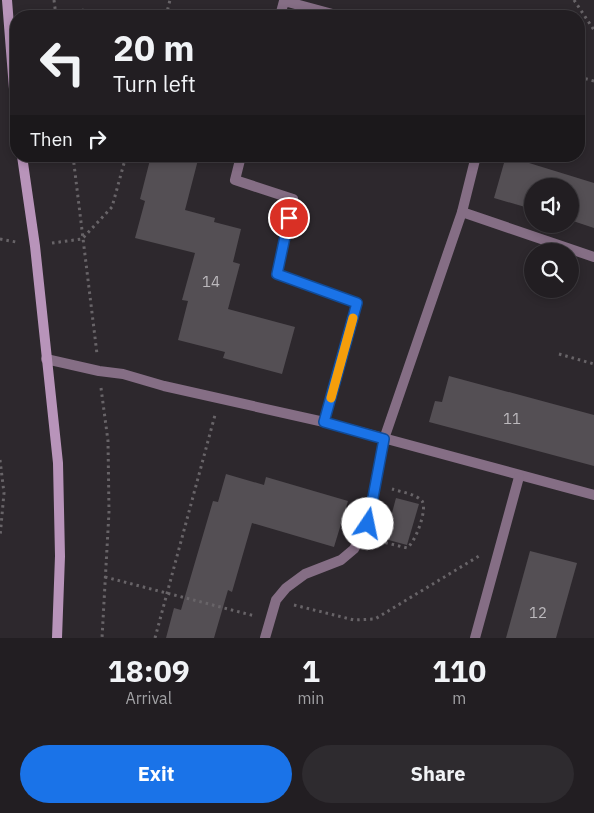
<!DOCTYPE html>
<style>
body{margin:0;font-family:"IBM Plex Sans",sans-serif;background:#2e2b2f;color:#f1f3f6;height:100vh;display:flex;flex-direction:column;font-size:19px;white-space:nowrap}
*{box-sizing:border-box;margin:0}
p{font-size:16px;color:#a2a2a5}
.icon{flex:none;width:28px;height:28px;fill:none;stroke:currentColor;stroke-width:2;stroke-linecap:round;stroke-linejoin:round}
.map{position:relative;height:638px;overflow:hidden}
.side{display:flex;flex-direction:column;background:#221e22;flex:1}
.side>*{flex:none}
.guide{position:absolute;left:10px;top:10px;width:575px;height:152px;border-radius:20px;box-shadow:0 2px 8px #0003,0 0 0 1px #3f3c40;background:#221e22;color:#f1f3f6;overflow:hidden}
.controls{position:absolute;left:524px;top:178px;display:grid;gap:10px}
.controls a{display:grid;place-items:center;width:55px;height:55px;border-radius:50%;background:#221e22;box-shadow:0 2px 8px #0003,0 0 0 1px #3f3c40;font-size:25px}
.pin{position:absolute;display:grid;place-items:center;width:42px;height:42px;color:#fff;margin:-21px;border:2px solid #fff;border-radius:50%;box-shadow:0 1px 5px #0007}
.me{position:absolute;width:55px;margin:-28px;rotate:11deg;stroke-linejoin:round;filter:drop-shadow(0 0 4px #0008)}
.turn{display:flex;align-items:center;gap:18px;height:105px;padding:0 20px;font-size:22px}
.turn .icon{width:65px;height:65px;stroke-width:2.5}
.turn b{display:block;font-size:35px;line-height:42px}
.then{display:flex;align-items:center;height:48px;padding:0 20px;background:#0003;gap:10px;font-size:19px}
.eta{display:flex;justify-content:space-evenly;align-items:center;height:85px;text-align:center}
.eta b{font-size:30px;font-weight:800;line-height:35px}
.action{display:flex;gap:10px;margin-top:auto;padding:10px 20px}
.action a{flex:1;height:58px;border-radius:30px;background:#1a73e8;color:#fff;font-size:20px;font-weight:800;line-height:58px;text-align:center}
.action a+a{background:#2e2b2f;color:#f1f3f6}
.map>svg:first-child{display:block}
</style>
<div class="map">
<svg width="594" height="638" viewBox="0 0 594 638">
<rect width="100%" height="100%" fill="#2d282d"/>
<g fill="#544f54">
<polygon points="151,156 199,156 185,210 215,218 214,222 241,229 233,262 240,264 228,309 295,327 282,374 223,358 225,352 178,340 188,301 182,300 195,253 135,238 145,201 140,199"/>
<polygon points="506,156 594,183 594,228 570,220 570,186 532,186 532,209 494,198"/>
<polygon points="449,376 594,415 594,466 429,422 435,401 442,402"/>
<polygon points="226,474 264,485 266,477 348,501 334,547 252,523 232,592 228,590 214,638 166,638 174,608 181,610 213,501 218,502"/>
<polygon points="396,498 419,504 407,545 385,539"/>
<polygon points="530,551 577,563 556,638 506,638"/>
</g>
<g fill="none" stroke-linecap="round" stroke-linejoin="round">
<g stroke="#686468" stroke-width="3" stroke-dasharray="2.5 4" stroke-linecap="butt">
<polyline points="54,0 56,16"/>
<polyline points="574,0 594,30"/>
<polyline points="82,10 101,16"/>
<polyline points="166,16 170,0"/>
<polyline points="579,77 594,81"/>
<polyline points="73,156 97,354"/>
<polyline points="0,239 16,242"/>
<polyline points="52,243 82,239 112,207 126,156"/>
<polyline points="559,354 594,364"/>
<polyline points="101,388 108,441 109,512 102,638"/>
<polyline points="0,460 4,493 0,537"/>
<path d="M 379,541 L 407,548 C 415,543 428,509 422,501 C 416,494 401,492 392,489"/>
<polyline points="105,577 255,616"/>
<polyline points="294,605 354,620 375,619 479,556"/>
<polyline points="155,638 215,415"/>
</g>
<g stroke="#856e85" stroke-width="10">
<polyline points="280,16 284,1 340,16"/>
<polyline points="241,156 235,180 293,199 277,274 357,303 324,422"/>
<polyline points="462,212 594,257"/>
<polyline points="46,359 99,371 123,374 164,386 324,422 594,495"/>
<polyline points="265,638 276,600 286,588 305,574 341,560 354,549 368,524 384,439 462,212 476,156"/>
<polyline points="475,638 519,477"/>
</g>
<g stroke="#b894ba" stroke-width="10">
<polyline points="7,0 16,114"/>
<polyline points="22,156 35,246 58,463 60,556 57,638"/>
</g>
</g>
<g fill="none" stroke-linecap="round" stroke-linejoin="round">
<defs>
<polyline id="route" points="289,218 277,274 357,303 324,422 384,439 368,524"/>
</defs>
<use href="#route" stroke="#114b97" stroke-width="12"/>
<use href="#route" stroke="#1a73e8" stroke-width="9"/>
<polyline stroke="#f59e0b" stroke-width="9" points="331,398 353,318"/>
</g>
<g text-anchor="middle" stroke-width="5" stroke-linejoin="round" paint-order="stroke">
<g font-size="15" fill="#bcb9bd">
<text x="211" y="287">14</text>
<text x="512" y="424">11</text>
<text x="538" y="618">12</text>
</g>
</g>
</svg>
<div class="controls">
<a><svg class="icon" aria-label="sound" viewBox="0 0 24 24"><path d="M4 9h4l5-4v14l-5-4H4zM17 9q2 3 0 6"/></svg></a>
<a><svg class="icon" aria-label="search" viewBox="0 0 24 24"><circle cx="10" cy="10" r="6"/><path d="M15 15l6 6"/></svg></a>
</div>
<div class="pin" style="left:289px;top:218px;background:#d93025"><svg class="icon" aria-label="arrive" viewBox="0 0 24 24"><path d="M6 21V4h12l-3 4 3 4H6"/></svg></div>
<svg class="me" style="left:368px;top:524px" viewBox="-20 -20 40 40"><circle r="19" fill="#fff"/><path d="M0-13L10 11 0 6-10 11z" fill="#1a73e8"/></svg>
<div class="guide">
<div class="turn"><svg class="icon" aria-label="left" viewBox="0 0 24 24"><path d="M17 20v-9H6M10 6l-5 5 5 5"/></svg><div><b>20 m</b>Turn left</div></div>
<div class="then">Then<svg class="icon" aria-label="right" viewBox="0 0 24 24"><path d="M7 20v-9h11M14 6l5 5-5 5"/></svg></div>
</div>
</div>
<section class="side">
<div class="eta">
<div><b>18:09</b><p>Arrival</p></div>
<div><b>1</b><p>min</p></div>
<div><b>110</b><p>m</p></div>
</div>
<div class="action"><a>Exit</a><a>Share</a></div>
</section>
